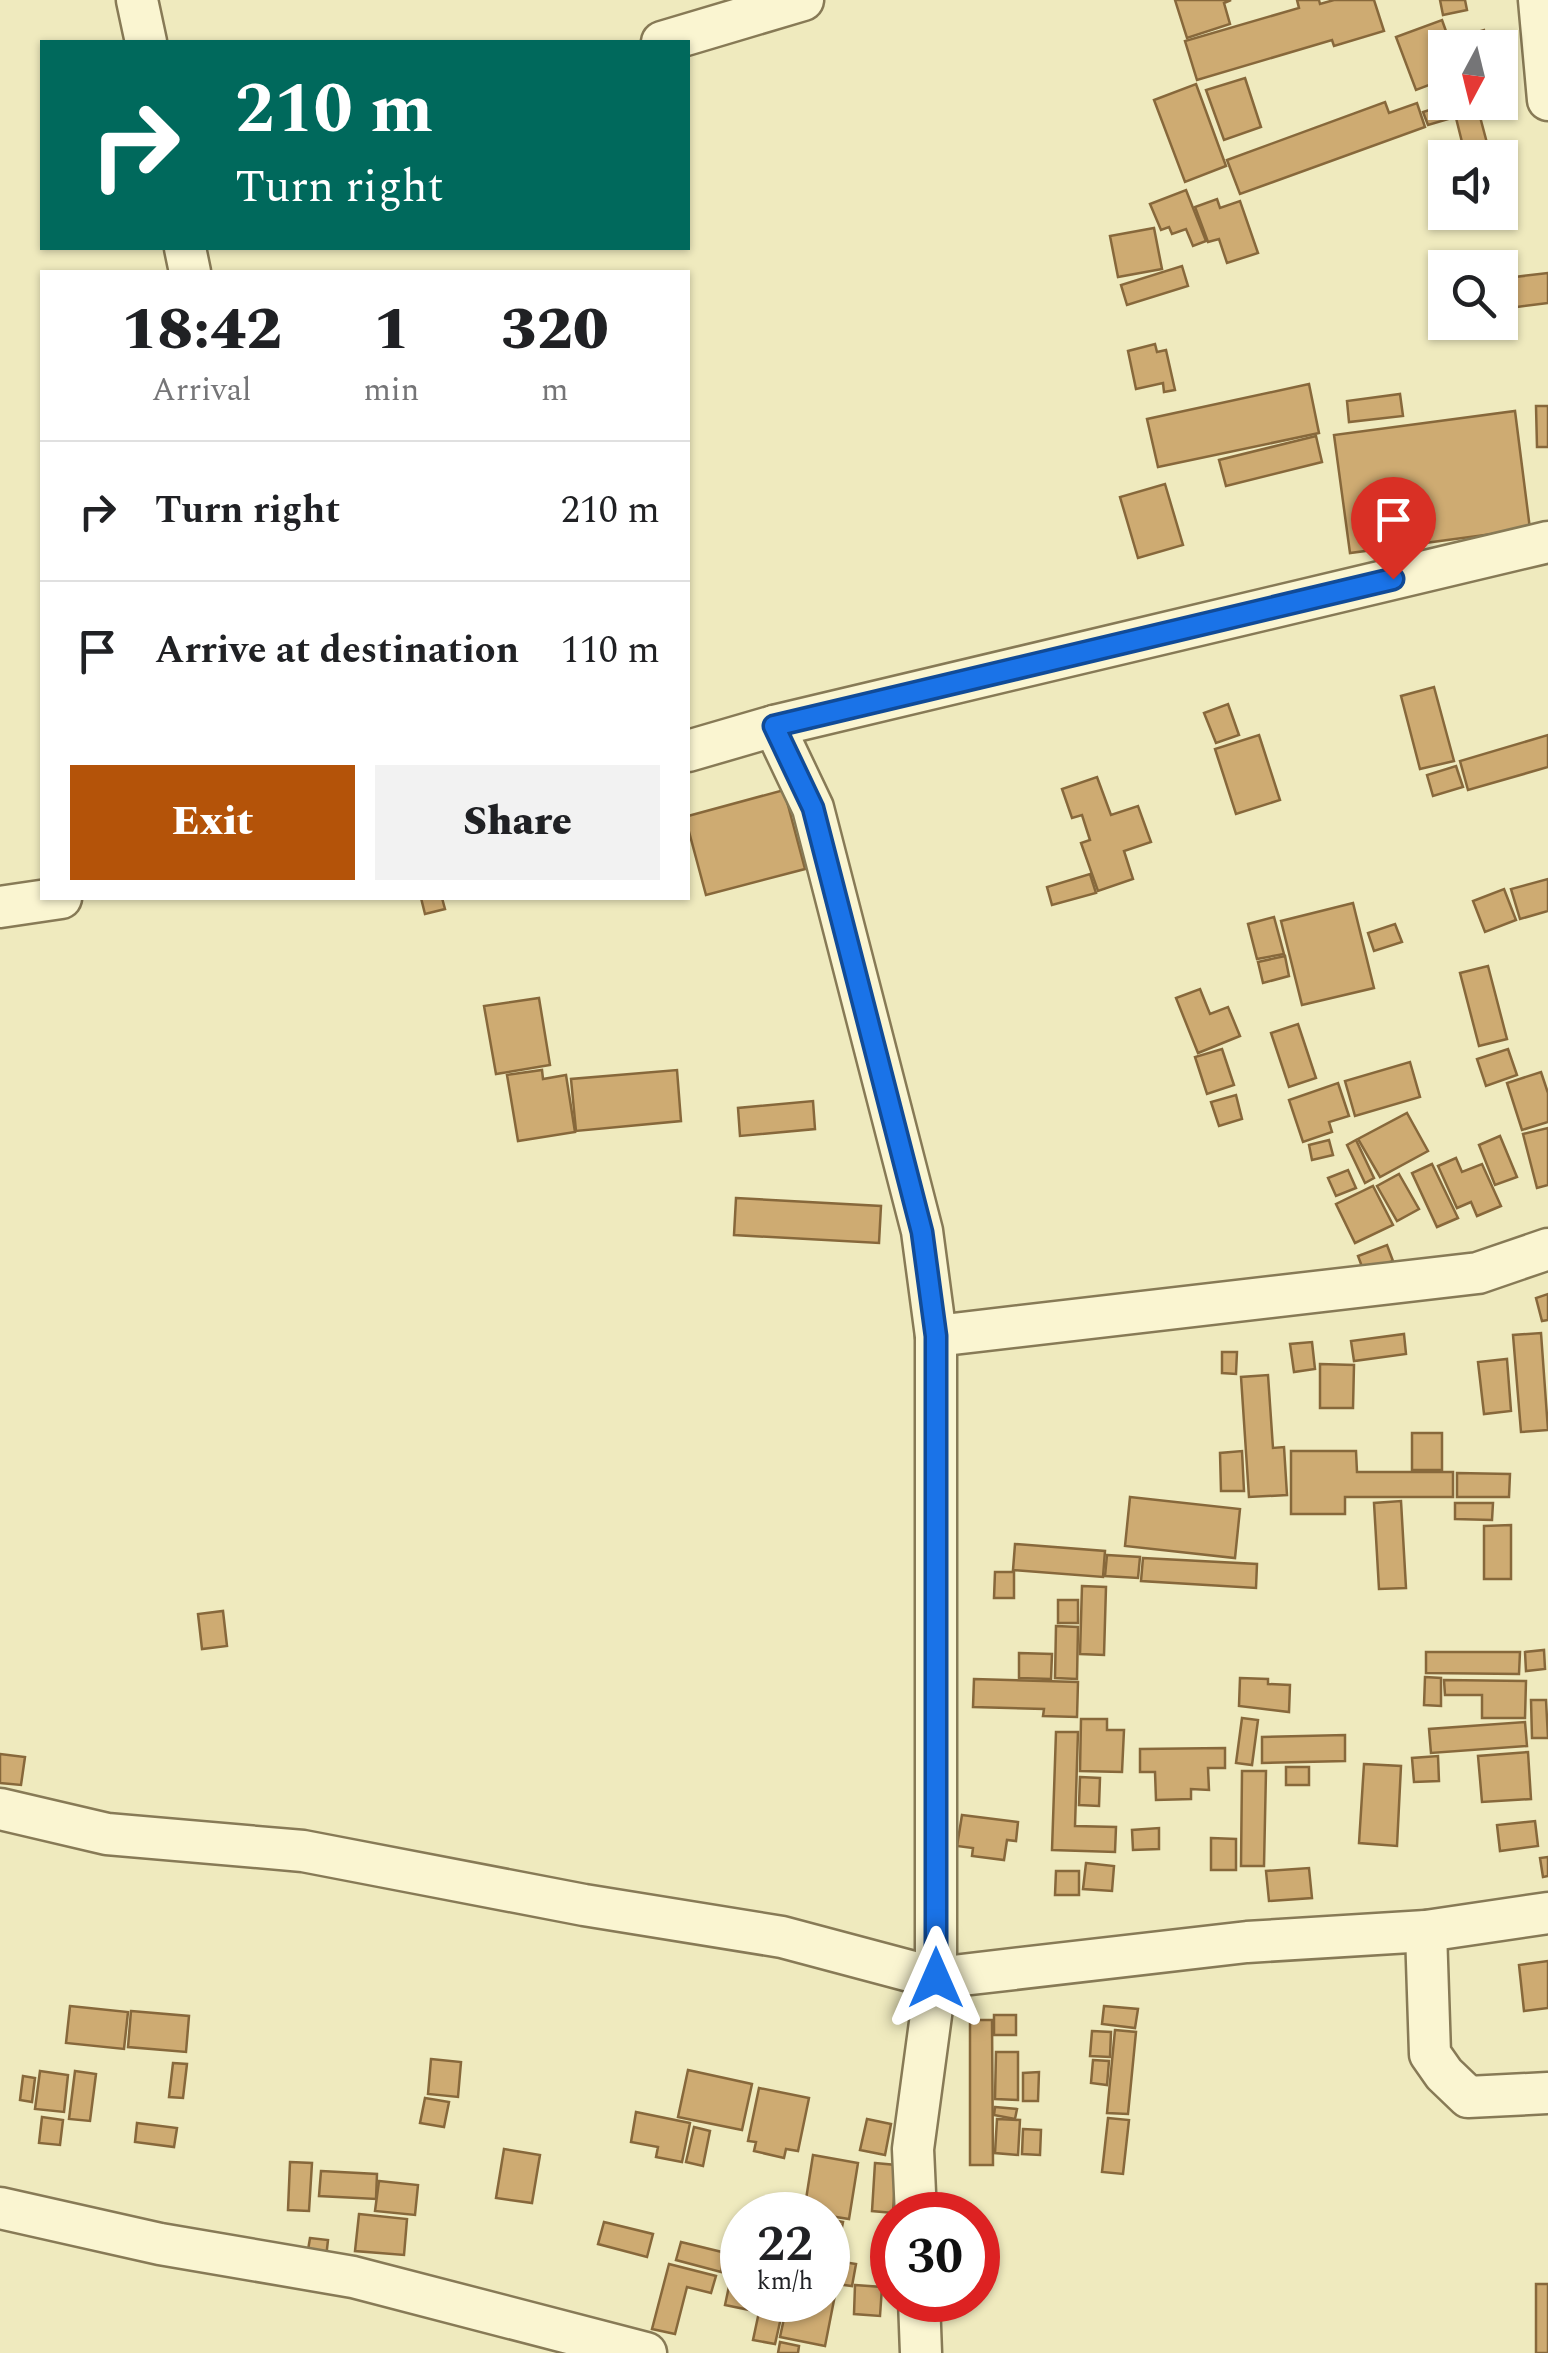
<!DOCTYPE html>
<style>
body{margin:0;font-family:Spectral,serif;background:#f2f2f2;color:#202124;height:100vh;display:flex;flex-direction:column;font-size:38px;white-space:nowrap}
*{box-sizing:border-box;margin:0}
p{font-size:32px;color:#757577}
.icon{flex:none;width:55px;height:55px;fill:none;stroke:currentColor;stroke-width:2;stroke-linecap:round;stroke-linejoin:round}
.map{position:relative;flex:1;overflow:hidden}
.panel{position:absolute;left:40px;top:270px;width:650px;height:630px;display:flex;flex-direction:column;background:#fff;border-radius:0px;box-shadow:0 2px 8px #0004}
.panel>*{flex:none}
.top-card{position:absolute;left:40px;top:40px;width:650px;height:210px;border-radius:0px;box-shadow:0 2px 8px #0004;background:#00695c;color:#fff;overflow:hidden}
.needle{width:65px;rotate:187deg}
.fabs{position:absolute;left:1428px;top:30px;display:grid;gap:20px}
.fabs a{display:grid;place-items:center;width:90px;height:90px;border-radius:0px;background:#fff;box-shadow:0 2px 8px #0004;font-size:50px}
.speed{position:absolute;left:720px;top:2192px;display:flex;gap:20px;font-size:50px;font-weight:700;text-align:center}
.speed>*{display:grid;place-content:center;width:130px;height:130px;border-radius:50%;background:#fff;box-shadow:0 2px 8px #0004;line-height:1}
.speed small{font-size:25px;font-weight:400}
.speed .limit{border:15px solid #d22;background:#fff;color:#111}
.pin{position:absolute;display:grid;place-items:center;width:85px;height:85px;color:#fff;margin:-102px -42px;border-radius:50% 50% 50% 0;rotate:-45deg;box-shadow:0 0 10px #0007}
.pin .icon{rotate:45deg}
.me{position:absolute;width:110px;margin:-55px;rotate:0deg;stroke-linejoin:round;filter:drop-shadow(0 0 8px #0008)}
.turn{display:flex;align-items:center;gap:35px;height:210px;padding:0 30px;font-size:45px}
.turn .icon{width:130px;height:130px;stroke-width:2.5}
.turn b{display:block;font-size:70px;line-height:85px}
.eta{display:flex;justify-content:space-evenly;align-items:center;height:170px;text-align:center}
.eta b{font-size:60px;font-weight:800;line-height:70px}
.button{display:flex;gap:20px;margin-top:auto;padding:20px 30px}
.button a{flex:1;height:115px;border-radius:0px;background:#b45309;color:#fff;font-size:40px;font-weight:800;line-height:115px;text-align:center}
.button a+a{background:#f2f2f2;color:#202124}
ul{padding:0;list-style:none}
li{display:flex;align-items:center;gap:30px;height:140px;padding:0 30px;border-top:2px solid #e0e0e0}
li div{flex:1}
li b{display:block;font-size:38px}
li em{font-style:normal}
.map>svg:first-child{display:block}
</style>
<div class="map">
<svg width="1548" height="2353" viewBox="0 0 1548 2353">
<rect width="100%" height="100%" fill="#efeabe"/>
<g fill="#ceab72" stroke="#87683b" stroke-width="2.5">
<polygon points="1175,0 1231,0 1224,3 1230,24 1187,38"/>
<polygon points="1297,0 1319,0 1320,4 1334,0 1374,0 1384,31 1334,46 1332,40 1197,80 1185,41 1299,8"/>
<polygon points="1440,0 1465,0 1467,10 1443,15"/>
<polygon points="1442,20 1452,48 1445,48 1445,79 1416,90 1396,37"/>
<polygon points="1484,30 1489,46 1458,48 1455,39"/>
<polygon points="1245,78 1261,127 1224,140 1206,90"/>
<polygon points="1196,84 1226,166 1185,182 1154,100"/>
<polygon points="1385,102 1389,113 1417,103 1425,127 1240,194 1227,160"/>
<polygon points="1448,104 1452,118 1428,125 1423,112"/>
<polygon points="1479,113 1491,158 1466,158 1456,118"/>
<polygon points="1186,190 1206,241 1193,246 1186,229 1172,234 1169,227 1161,230 1150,204"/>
<polygon points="1217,199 1220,208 1240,201 1258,253 1227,263 1219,239 1208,242 1195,207"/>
<polygon points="1154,228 1162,269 1118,277 1110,236"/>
<polygon points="1182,266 1188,286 1127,305 1121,285"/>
<polygon points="1548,273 1548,303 1509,308 1506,278"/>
<polygon points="1155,344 1157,352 1166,350 1175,390 1164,392 1163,383 1136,389 1128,351"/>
<polygon points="1309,384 1319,433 1158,467 1147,419"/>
<polygon points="1400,394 1403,416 1349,422 1347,401"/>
<polygon points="1536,406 1548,406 1548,447 1537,447"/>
<polygon points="1515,411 1530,529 1350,553 1334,435"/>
<polygon points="1316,436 1322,462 1226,486 1219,460"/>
<polygon points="1165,484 1183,545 1138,558 1120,497"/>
<polygon points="1434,687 1454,761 1420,769 1401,696"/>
<polygon points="1228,704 1239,735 1216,743 1204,713"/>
<polygon points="1259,735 1280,800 1236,814 1215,749"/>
<polygon points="1548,735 1548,767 1468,790 1460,761"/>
<polygon points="1456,766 1463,787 1433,796 1427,775"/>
<polygon points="1097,777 1111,815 1138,806 1151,842 1124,851 1133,879 1098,891 1081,843 1090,840 1082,815 1072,818 1062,789"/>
<polygon points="784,790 805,869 706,895 688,828 688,816"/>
<polygon points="1090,874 1096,893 1052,905 1047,887"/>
<polygon points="1548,879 1548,911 1520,919 1511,889"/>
<polygon points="1504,889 1516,920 1485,932 1473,901"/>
<polygon points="421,898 442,898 445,909 425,914"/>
<polygon points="1353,903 1374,988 1302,1005 1281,921"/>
<polygon points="1274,917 1284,954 1257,959 1248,924"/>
<polygon points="1395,924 1402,942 1374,951 1368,933"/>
<polygon points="1285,956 1289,976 1263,983 1258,962"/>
<polygon points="1488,966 1507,1039 1479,1046 1460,973"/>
<polygon points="1200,989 1210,1014 1228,1007 1240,1036 1198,1053 1176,998"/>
<polygon points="539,998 550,1065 496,1074 484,1006"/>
<polygon points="1298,1024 1316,1078 1289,1087 1271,1033"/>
<polygon points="1222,1049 1234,1085 1207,1094 1195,1057"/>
<polygon points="1508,1049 1517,1075 1486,1086 1477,1059"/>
<polygon points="1410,1062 1420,1097 1355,1116 1345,1081"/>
<polygon points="542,1070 543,1079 566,1075 575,1132 518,1141 507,1075"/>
<polygon points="677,1070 681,1121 576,1131 571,1079"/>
<polygon points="1541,1072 1548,1093 1548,1122 1522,1130 1507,1083"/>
<polygon points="1338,1083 1349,1116 1329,1122 1332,1132 1303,1142 1289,1100"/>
<polygon points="1236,1095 1242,1119 1219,1126 1211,1102"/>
<polygon points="813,1101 815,1129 740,1136 738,1108"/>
<polygon points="1407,1113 1428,1151 1380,1177 1358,1139"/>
<polygon points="1548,1128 1548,1185 1537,1188 1523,1134"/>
<polygon points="1500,1136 1517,1177 1495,1185 1479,1145"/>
<polygon points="1329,1140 1333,1155 1312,1160 1309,1145"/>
<polygon points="1356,1140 1374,1178 1365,1183 1347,1145"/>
<polygon points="1456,1158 1462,1172 1482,1164 1501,1206 1477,1216 1471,1202 1457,1208 1438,1166"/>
<polygon points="1432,1164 1458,1218 1437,1227 1412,1173"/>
<polygon points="1348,1170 1356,1188 1336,1196 1328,1178"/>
<polygon points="1399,1174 1419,1209 1397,1221 1377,1186"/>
<polygon points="1373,1186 1393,1225 1355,1243 1336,1204"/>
<polygon points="736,1198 881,1206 879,1243 734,1235"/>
<polygon points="1387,1245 1393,1261 1364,1272 1358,1256"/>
<polygon points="1548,1294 1548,1320 1542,1321 1536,1298"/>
<polygon points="1541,1333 1548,1430 1521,1432 1513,1335"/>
<polygon points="1404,1334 1406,1354 1354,1361 1351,1341"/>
<polygon points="1312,1342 1315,1369 1294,1372 1290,1344"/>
<polygon points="1222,1352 1237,1352 1236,1374 1222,1373"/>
<polygon points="1507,1359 1511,1411 1484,1414 1478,1362"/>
<polygon points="1320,1364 1354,1365 1353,1408 1320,1408"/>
<polygon points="1268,1375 1273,1448 1284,1447 1287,1495 1249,1497 1241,1377"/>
<rect x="1412" y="1433" width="30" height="37"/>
<polygon points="1242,1451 1244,1491 1221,1491 1220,1453"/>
<polygon points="1291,1451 1356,1451 1357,1472 1453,1472 1453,1497 1345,1497 1345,1514 1291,1514"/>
<polygon points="1457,1473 1510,1474 1509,1497 1457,1497"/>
<polygon points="1130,1497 1240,1509 1235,1558 1125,1546"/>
<polygon points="1401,1501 1406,1588 1379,1589 1374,1503"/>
<polygon points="1455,1503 1493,1503 1492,1520 1455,1519"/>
<polygon points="1511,1525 1511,1579 1484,1579 1484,1526"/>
<polygon points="1015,1544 1105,1551 1103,1577 1013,1570"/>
<polygon points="1107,1555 1140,1557 1138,1578 1105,1576"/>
<polygon points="1143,1558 1257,1564 1256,1588 1141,1581"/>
<polygon points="995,1572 1014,1572 1014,1598 994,1598"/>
<polygon points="1082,1586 1106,1587 1104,1655 1080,1654"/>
<rect x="1058" y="1600" width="20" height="23"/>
<polygon points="223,1611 227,1646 202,1649 198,1614"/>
<polygon points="1056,1626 1078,1627 1077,1679 1055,1678"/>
<polygon points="1544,1650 1545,1669 1526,1671 1525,1652"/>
<polygon points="1426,1652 1520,1652 1519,1674 1426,1673"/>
<polygon points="1019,1653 1052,1654 1051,1679 1019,1678"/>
<polygon points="1425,1677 1441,1678 1441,1706 1424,1705"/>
<polygon points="1240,1678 1268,1679 1268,1684 1290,1685 1289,1712 1239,1706"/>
<polygon points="974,1679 1078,1682 1077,1717 1043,1716 1044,1709 973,1707"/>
<polygon points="1444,1680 1526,1681 1525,1718 1482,1718 1482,1695 1445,1695"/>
<polygon points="1531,1700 1546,1700 1548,1738 1532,1738"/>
<polygon points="1242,1718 1258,1720 1252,1765 1236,1763"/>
<polygon points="1081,1719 1107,1719 1107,1730 1124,1730 1122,1772 1080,1771"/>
<polygon points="1525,1722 1527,1746 1431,1753 1429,1729"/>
<polygon points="1056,1732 1078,1732 1075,1826 1116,1827 1115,1852 1052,1850"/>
<polygon points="1345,1735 1345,1761 1262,1763 1262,1737"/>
<polygon points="1225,1748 1225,1768 1208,1768 1209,1790 1191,1789 1191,1799 1156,1800 1155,1772 1140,1772 1140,1749"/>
<polygon points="1528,1752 1531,1799 1482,1802 1478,1756"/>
<polygon points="0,1754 25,1757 21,1785 0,1783"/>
<polygon points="1438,1756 1439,1781 1414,1782 1412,1758"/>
<polygon points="1364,1764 1401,1766 1397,1846 1359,1843"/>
<rect x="1286" y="1767" width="23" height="18"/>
<polygon points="1242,1771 1266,1771 1264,1866 1241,1866"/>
<polygon points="1080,1777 1100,1778 1099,1806 1079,1805"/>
<polygon points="962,1815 1018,1822 1016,1841 1007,1840 1004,1860 972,1856 973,1848 957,1846"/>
<polygon points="1535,1821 1538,1846 1500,1851 1497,1825"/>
<polygon points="1159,1828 1159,1849 1133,1850 1132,1830"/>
<polygon points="1211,1838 1236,1839 1236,1870 1211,1870"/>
<polygon points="1548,1857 1548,1876 1543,1877 1540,1858"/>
<polygon points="1086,1863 1114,1866 1112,1891 1083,1889"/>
<polygon points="1309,1868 1312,1898 1269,1901 1266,1871"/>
<polygon points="1056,1871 1079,1871 1079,1895 1055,1895"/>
<polygon points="1548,1961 1548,2008 1524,2011 1519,1965"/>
<polygon points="70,2006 128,2012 124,2049 66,2043"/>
<polygon points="1104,2006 1138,2009 1135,2028 1102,2024"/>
<polygon points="131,2011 189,2016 186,2052 128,2047"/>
<rect x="994" y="2015" width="22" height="20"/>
<polygon points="970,2020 992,2020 993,2165 970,2165"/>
<polygon points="1115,2030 1136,2032 1128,2114 1107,2113"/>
<polygon points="1092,2031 1111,2032 1110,2057 1090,2056"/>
<polygon points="996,2052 1018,2052 1018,2100 995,2099"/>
<polygon points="431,2059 461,2062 458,2097 428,2094"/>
<polygon points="1093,2060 1109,2061 1107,2085 1091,2083"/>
<polygon points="173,2063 187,2064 183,2098 169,2097"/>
<polygon points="688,2070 752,2084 742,2130 678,2117"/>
<polygon points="40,2071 68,2075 64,2112 35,2109"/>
<polygon points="75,2071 96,2074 90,2121 69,2119"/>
<polygon points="1039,2072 1038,2101 1023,2101 1023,2073"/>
<polygon points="23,2076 35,2078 32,2102 20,2100"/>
<polygon points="759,2088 809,2098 798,2151 786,2149 784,2158 754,2151 756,2142 748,2141"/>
<polygon points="425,2098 449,2102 444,2127 420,2123"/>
<polygon points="995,2107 1017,2109 1015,2119 994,2115"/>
<polygon points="636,2112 690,2123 682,2162 656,2157 658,2147 631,2142"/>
<polygon points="42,2117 63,2120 60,2145 39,2143"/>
<polygon points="1108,2118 1129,2120 1123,2174 1102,2172"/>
<polygon points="867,2119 891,2124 885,2155 860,2150"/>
<polygon points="997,2119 1020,2120 1018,2155 995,2153"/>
<polygon points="137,2123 177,2128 174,2147 135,2142"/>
<polygon points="694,2127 710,2131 703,2166 686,2162"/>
<polygon points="1023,2129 1041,2130 1040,2155 1022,2154"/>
<polygon points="504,2149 540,2155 532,2203 496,2198"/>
<polygon points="813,2155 858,2163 849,2219 804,2212"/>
<polygon points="290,2162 312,2163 309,2211 288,2210"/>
<polygon points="875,2163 896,2165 893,2213 872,2211"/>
<polygon points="321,2171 377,2174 376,2199 319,2196"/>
<polygon points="379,2181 418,2185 415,2215 375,2211"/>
<polygon points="359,2214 407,2219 404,2255 355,2251"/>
<polygon points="828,2219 843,2222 836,2257 828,2256"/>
<polygon points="604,2222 653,2234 647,2257 598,2244"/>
<polygon points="310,2238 328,2240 326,2258 307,2256"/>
<polygon points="681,2242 726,2253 721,2272 676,2260"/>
<polygon points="831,2260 856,2264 852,2286 828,2283"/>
<polygon points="669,2264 716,2276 711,2293 687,2287 675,2334 652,2329"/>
<polygon points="731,2277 742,2280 742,2300 785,2300 775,2344 753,2340 759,2312 725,2305"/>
<rect x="1536" y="2284" width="12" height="69"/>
<polygon points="855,2285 882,2287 880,2316 854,2314"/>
<polygon points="828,2288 836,2290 825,2346 780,2337 788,2300 828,2300"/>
<polygon points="780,2342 799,2346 798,2353 778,2353"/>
</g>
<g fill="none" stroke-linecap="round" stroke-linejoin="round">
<defs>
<g id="minor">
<polyline points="137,0 146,42"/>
<polyline points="1539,0 1548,100"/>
<polyline points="662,42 803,0"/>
<polyline points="185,248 190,272"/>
<polyline points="774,726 813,808 922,1231 936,1336 936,1978 913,2149 916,2215"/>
<polyline points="688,751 774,726 1548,542"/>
<polyline points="0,907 61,898"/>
<polyline points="936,1336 1478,1273 1548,1249"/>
<polyline points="0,1809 107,1834 303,1851 584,1905 782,1937 936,1978 1247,1942 1426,1931 1548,1913"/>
<polyline points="1426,1931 1430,2054 1444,2074 1468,2097 1548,2093"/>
<polyline points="0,2208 160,2244 353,2277 646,2353"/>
<polyline points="919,2300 921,2353"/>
</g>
</defs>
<use href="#minor" stroke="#877a56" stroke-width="45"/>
<use href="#minor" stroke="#faf5d1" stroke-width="40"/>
</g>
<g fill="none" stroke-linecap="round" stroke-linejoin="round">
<defs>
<polyline id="route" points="936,1978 936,1336 922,1232 813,808 774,726 1393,579"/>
</defs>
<use href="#route" stroke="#114b97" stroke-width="25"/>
<use href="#route" stroke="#1a73e8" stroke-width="18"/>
</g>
</svg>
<div class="fabs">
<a><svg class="needle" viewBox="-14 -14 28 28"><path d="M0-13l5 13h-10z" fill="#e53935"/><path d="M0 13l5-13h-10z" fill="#757577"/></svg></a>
<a><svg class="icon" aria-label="sound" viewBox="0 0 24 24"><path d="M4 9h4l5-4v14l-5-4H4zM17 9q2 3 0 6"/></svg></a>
<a><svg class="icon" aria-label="search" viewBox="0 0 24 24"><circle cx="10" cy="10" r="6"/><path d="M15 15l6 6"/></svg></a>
</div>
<div class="speed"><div>22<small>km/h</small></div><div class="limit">30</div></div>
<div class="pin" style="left:1393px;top:579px;background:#d93025"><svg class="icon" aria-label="arrive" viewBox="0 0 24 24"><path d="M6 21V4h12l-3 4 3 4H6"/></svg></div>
<svg class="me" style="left:936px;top:1978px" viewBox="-20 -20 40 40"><path d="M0-17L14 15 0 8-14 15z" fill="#1a73e8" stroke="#fff" stroke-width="4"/></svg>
<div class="top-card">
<div class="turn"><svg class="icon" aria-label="right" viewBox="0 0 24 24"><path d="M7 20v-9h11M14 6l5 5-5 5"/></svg><div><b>210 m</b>Turn right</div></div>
</div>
<section class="panel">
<div class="eta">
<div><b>18:42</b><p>Arrival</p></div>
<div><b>1</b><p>min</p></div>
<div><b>320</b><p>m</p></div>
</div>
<ul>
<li><svg class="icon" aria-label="right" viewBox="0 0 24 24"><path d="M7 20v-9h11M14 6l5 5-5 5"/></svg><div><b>Turn right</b></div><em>210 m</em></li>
<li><svg class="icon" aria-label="arrive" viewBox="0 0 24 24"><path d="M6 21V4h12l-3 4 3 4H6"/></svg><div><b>Arrive at destination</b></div><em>110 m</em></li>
</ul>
<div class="button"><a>Exit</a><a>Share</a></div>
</section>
</div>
